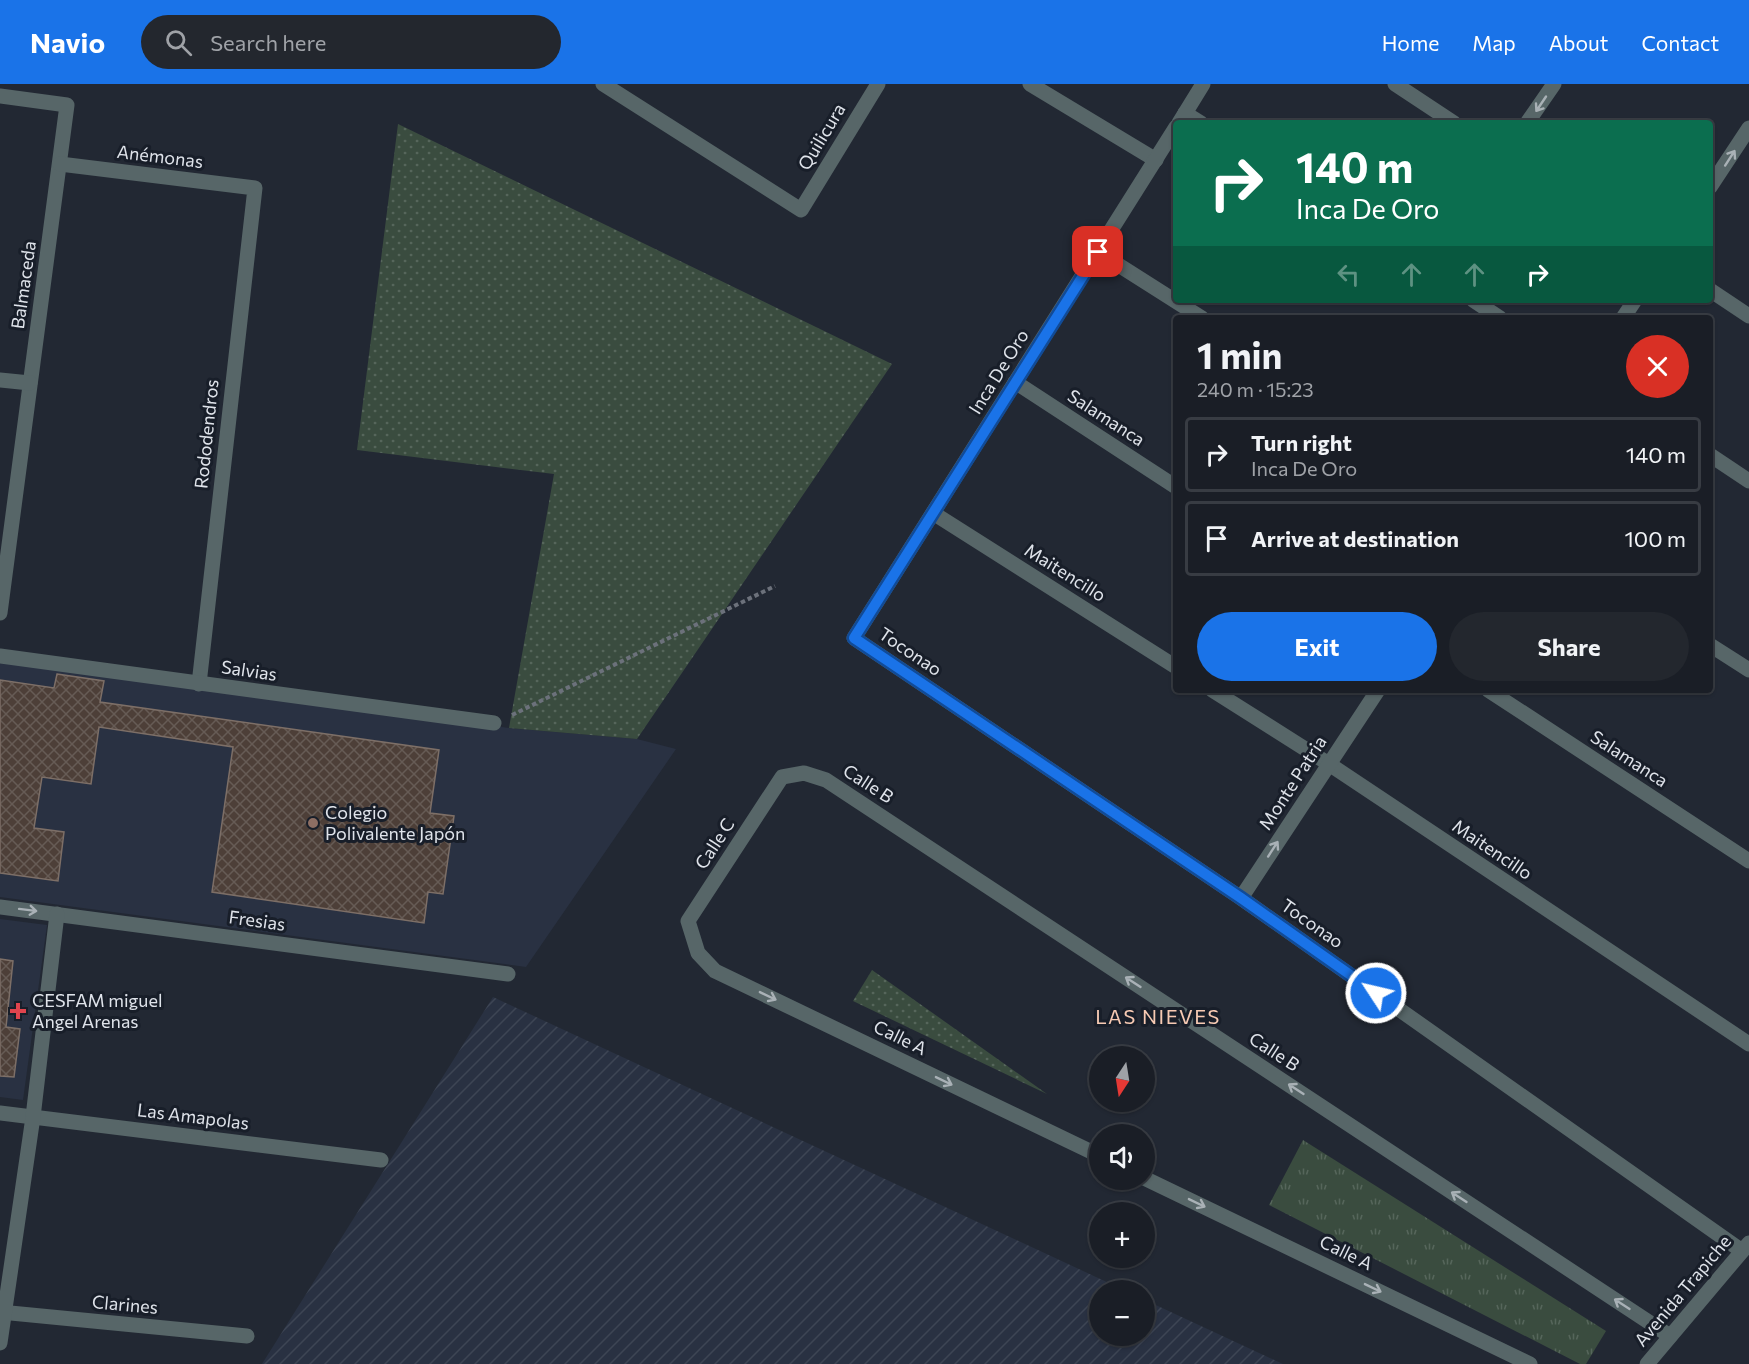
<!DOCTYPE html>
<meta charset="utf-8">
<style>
body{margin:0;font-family:Commissioner,sans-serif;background:#23272e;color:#f1f3f6;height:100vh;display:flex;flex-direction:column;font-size:22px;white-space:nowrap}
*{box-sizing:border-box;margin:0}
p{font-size:20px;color:#9fa2a7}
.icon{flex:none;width:33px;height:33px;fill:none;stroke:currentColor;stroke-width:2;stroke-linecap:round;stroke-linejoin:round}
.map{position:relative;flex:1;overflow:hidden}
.details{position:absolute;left:1173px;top:231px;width:540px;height:378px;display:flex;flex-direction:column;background:#1a1e26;border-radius:6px;box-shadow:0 2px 4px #0004,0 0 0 2px #383c43}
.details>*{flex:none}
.hud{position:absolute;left:1173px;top:36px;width:540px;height:183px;border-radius:6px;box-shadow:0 2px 4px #0004,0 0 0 2px #383c43;background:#0b6e4f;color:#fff;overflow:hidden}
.needle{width:39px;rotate:192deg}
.buttons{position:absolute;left:1089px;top:962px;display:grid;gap:12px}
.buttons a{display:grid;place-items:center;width:66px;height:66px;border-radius:50%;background:#1a1e26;box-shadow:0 2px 4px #0004,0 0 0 2px #383c43;font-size:30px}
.pin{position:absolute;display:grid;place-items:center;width:51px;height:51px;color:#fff;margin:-26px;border-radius:12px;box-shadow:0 3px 9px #0006}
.me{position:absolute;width:66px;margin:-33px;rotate:305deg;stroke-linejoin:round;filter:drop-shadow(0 0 4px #0008)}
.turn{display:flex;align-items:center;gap:21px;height:126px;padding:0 24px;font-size:27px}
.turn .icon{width:78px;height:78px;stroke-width:2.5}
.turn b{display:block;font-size:42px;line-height:51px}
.lanes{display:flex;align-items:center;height:57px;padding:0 24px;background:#0003;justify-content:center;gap:30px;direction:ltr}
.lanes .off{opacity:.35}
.round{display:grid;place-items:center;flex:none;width:63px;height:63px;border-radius:32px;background:#23272e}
.headline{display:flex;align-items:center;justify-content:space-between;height:102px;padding:0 24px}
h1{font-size:36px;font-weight:700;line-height:45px}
.cta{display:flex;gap:12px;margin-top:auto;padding:12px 24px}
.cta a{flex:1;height:69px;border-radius:36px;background:#1a73e8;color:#fff;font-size:24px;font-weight:700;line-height:69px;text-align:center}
.cta a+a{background:#23272e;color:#f1f3f6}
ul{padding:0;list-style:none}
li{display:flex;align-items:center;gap:18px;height:75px;margin:0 12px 9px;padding:0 12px;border:3px solid #383c43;border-radius:6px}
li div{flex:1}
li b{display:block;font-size:22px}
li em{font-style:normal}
header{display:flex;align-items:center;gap:36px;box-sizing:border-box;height:84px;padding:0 30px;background:#1a73e8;color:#fff}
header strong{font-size:28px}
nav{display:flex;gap:33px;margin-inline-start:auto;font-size:21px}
.search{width:420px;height:54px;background:#23272e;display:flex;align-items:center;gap:15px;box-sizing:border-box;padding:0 21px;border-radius:33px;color:#9fa2a7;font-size:22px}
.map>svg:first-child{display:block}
</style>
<header>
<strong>Navio</strong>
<div class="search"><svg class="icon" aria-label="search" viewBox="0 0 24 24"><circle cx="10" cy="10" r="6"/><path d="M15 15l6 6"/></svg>Search here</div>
<nav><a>Home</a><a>Map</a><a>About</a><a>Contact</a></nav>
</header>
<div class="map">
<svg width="1749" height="1280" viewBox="0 0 1749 1280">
<defs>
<pattern id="industrial-furrows" width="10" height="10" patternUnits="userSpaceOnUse" patternTransform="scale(1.5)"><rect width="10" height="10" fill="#293142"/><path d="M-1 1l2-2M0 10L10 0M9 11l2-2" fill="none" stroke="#3d4554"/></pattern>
<pattern id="grass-dots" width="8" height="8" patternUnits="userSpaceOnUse" patternTransform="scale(1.5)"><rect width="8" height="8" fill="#3a4c3f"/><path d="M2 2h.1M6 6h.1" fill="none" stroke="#56665b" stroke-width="1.8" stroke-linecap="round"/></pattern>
<pattern id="park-tufts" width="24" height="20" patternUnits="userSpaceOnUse" patternTransform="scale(1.5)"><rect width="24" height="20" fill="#3a4c3f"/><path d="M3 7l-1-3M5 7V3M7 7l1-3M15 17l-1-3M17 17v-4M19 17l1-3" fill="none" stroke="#56665b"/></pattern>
<pattern id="building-cross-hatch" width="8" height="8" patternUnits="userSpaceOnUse" patternTransform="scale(1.5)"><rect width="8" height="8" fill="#4d3f38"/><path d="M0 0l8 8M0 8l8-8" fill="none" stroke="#665b55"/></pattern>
</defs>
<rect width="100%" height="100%" fill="#222833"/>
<g fill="#293142">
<polygon points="0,574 509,644 637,655 676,665 526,883 0,813"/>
<polygon points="0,835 47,841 23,1016 0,1013"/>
</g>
<polygon fill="url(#industrial-furrows)" points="493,913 1124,1206 1100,1206 1100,1251 1144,1251 1145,1216 1283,1280 262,1280"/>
<g fill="url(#grass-dots)">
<polygon points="398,40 892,280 637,655 509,644 554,390 357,366"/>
<polygon points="872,886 1047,1010 853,917"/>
</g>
<polygon fill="url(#park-tufts)" points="1303,1056 1606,1247 1586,1280 1580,1280 1269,1121"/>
<g fill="url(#building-cross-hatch)" stroke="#7d6f67" stroke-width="1.5">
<polygon points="57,590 104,597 100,618 439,666 430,729 454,732 443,810 428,808 424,839 212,808 233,663 99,643 91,700 42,693 34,744 64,748 58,797 0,789 0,596 54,604"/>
<polygon points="0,875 13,877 6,943 20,945 14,993 0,992"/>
</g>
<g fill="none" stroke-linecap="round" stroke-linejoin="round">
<polyline stroke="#6c717b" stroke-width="4" stroke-dasharray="4.5 3" stroke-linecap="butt" points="512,631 775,502"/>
<g stroke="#576668" stroke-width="15">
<polyline points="603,0 801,126 878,0"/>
<polyline points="1030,0 1156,76"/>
<polyline points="1395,0 1454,39"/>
<polyline points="0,12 67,21 0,529"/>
<polyline points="1185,29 1201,39"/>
<polyline points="1179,39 1203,0"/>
<polyline points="1527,39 1554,0"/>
<polyline points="1176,43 854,554 1241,814 1742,1167"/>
<polyline points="60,80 255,104 199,600"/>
<polyline points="1710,103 1749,44"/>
<polyline points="1098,168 1202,234"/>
<polyline points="1710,206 1749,232"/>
<polyline points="1473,216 1500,234"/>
<polyline points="1623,234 1635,216"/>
<polyline points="0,296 30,299"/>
<polyline points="1015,298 1176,403"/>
<polyline points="1710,371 1749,397"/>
<polyline points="933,429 1176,583"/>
<polyline points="1710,561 1749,586"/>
<polyline points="0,572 494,639"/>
<polyline points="1212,606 1329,680 1749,960"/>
<polyline points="1488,606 1749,777"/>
<polyline points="1241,814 1378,606"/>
<polyline points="0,823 508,890"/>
<polyline points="0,1029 381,1076"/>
<polyline points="1100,1072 715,887 698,869 688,837 782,693 804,689 826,696 1670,1252"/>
<polyline points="1144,1094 1530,1280"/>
<polyline points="0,1228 247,1252"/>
<polyline points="0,1259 33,1033 57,830"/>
</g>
<polyline stroke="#576668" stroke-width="15" points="1647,1280 1749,1159"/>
</g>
<defs><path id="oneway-shaft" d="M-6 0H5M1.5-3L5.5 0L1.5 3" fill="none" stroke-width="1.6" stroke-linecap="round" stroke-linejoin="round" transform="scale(1.5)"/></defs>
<g stroke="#a9b1b6">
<use href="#oneway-shaft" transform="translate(1541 20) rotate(124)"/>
<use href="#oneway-shaft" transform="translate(1730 74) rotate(-57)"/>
<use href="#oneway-shaft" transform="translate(1273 765) rotate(-57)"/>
<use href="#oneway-shaft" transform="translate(28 826) rotate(7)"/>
<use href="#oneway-shaft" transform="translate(1133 898) rotate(-147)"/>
<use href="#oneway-shaft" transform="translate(768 912) rotate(26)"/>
<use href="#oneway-shaft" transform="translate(944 997) rotate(26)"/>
<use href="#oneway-shaft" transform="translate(1296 1005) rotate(-147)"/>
<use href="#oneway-shaft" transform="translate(1459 1113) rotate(-147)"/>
<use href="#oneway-shaft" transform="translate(1197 1119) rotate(26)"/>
<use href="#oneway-shaft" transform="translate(1373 1204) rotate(26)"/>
<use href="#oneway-shaft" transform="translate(1622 1220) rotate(-147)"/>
</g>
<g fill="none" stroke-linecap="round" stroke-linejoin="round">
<defs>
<polyline id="route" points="1098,168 854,554 1241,814 1376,909"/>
</defs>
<use href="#route" stroke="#114b97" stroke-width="15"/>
<use href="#route" stroke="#1a73e8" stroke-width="10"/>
</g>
<circle fill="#8d6e63" stroke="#181e29" stroke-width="2" cx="313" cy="739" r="6"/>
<path fill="#e0444e" stroke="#181e29" stroke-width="2" d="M15 918h6v6h6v6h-6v6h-6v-6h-6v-6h6z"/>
<g text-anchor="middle" stroke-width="6" stroke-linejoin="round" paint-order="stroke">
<g font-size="18" fill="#dfe3ea" stroke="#181e29">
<text transform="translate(822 53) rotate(-59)" y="6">Quilicura</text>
<text transform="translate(160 73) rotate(7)" y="6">Anémonas</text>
<text transform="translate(24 201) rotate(-82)" y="6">Balmaceda</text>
<text transform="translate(999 288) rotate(-58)" y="6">Inca De Oro</text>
<text transform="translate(1106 334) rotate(33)" y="6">Salamanca</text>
<text transform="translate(207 350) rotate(-84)" y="6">Rododendros</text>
<text transform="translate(1065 489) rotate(32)" y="6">Maitencillo</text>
<text transform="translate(910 568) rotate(34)" y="6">Toconao</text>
<text transform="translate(249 587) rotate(8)" y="6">Salvias</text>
<text transform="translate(1629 675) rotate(33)" y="6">Salamanca</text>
<text transform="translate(1293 699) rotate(-57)" y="6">Monte Patria</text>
<text transform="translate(868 700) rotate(33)" y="6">Calle B</text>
<text transform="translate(715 760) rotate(-57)" y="6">Calle C</text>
<text transform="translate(1492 766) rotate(34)" y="6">Maitencillo</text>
<text transform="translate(257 837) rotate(8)" y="6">Fresias</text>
<text transform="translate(1312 840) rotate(35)" y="6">Toconao</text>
<text transform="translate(900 954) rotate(26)" y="6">Calle A</text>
<text transform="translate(1274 968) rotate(33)" y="6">Calle B</text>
<text transform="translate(193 1033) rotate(7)" y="6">Las Amapolas</text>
<text transform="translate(1346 1169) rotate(26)" y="6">Calle A</text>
<text transform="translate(1683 1207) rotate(-50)" y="6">Avenida Trapiche</text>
<text transform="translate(125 1221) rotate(5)" y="6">Clarines</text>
</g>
<g font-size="18" fill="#dfe3ea" stroke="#181e29" text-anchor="start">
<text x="325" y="735">Colegio<tspan x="325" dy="21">Polivalente Japón</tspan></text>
<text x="32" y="923">CESFAM miguel<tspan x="32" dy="21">Angel Arenas</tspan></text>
</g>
<g font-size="20" letter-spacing="1.5" fill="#f7cab3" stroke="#181e29">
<text x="1158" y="940">LAS NIEVES</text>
</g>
</g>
</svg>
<div class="buttons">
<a><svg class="needle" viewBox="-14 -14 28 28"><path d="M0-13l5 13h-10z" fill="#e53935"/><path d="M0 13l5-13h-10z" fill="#9fa2a7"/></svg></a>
<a><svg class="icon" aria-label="sound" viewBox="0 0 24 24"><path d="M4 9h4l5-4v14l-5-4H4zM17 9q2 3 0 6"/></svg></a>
<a>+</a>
<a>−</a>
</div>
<div class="pin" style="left:1098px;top:168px;background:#d93025"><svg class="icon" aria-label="arrive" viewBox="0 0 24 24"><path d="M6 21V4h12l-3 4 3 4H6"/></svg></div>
<svg class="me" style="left:1376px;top:909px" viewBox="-20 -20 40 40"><circle r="17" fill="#1a73e8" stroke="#fff" stroke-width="3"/><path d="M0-11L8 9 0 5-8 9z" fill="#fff"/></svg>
<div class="hud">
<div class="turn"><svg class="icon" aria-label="right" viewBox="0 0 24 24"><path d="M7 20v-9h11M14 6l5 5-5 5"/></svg><div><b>140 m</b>Inca De Oro</div></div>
<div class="lanes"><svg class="icon off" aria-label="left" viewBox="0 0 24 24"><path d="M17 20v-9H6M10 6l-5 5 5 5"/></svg><svg class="icon off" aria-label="ahead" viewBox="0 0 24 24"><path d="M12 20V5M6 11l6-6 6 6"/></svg><svg class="icon off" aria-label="ahead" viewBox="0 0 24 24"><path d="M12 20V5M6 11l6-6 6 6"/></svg><svg class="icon" aria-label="right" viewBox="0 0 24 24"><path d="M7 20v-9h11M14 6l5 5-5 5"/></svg></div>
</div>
<section class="details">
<div class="headline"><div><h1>1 min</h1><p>240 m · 15:23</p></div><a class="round" style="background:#d93025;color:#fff"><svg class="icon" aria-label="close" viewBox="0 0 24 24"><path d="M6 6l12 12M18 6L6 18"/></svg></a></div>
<ul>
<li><svg class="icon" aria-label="right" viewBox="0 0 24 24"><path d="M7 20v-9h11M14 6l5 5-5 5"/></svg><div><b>Turn right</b><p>Inca De Oro</p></div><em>140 m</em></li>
<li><svg class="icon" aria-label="arrive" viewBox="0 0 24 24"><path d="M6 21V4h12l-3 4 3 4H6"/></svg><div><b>Arrive at destination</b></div><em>100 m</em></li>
</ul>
<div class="cta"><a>Exit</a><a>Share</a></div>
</section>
</div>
